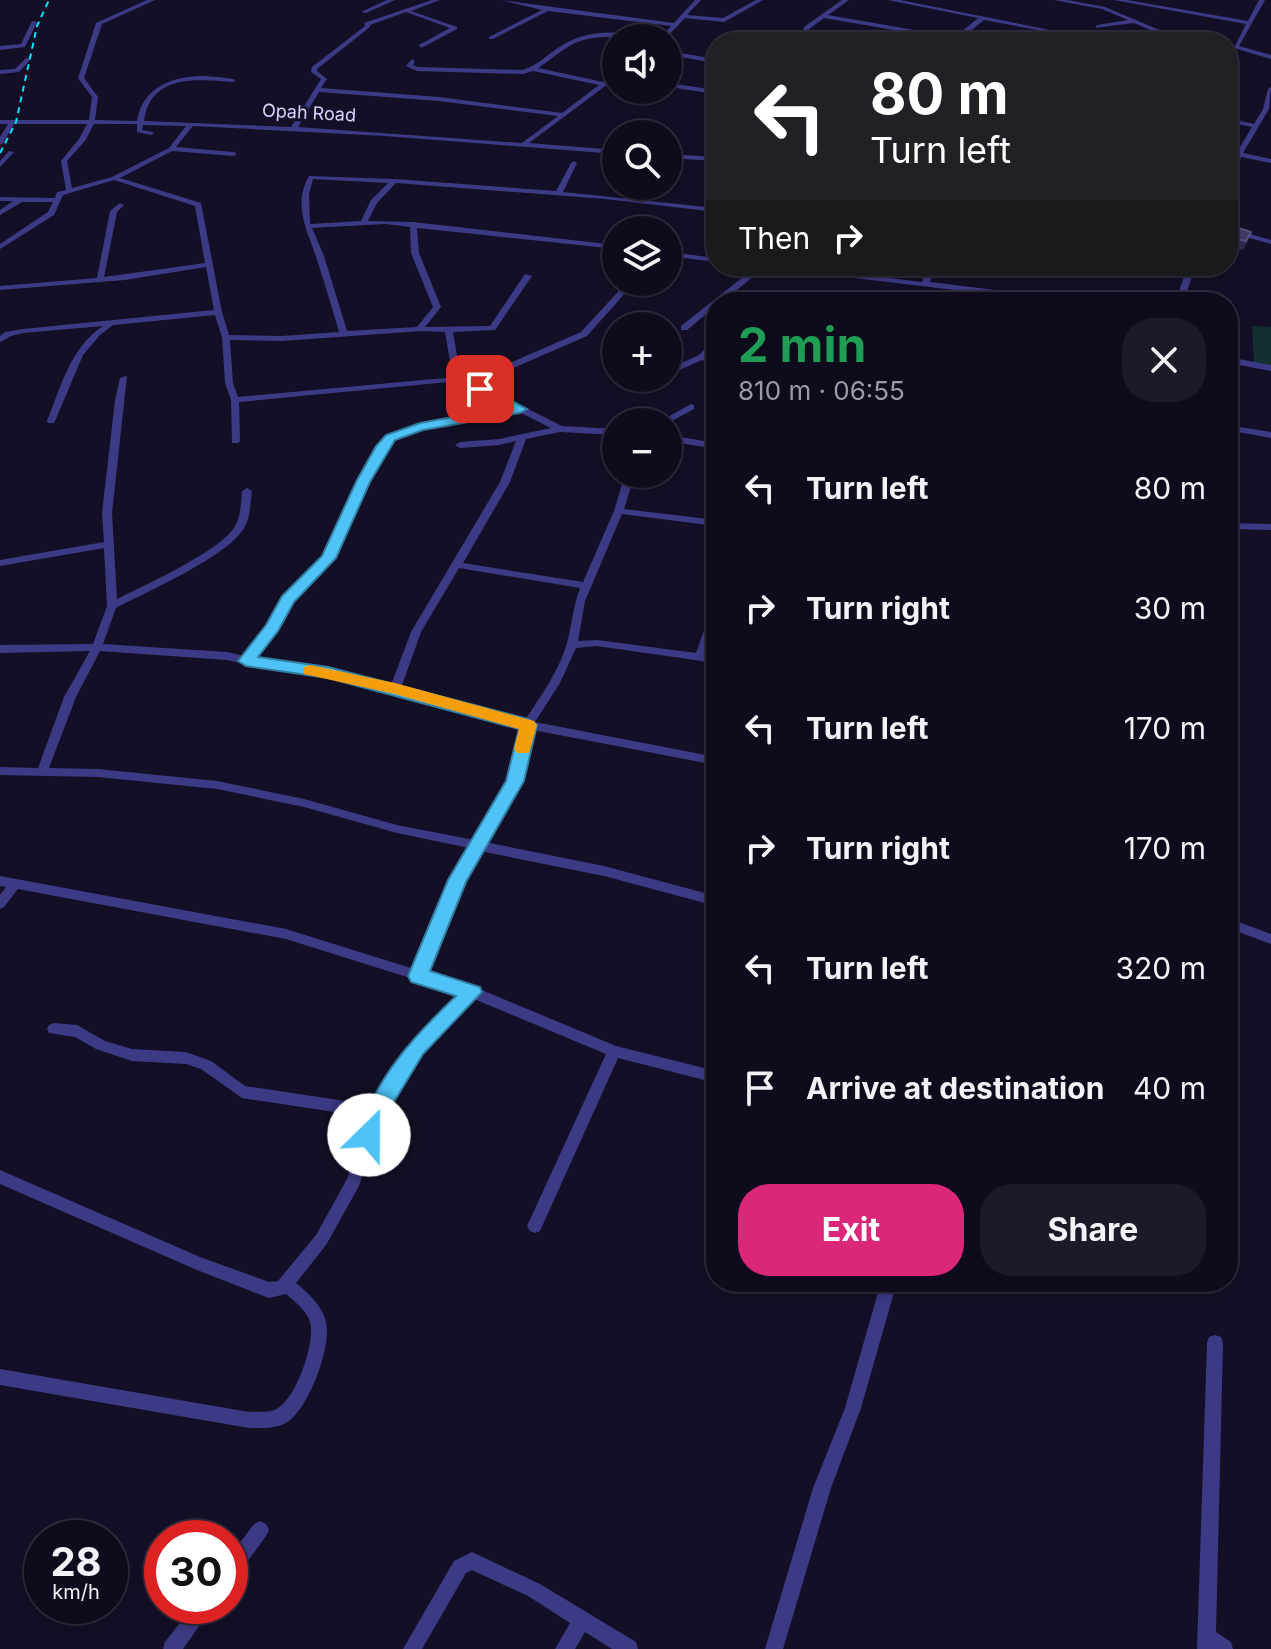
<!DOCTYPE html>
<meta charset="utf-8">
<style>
body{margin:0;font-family:Inter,sans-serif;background:#1c1929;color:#f1f3f6;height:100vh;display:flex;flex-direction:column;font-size:30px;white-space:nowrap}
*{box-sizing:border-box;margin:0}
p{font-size:26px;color:#9b9ba3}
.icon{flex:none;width:44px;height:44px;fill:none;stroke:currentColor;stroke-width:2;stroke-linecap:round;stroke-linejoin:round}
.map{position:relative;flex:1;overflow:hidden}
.side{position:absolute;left:706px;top:292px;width:532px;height:1000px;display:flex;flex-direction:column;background:#0e0b1c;border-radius:32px;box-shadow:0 4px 12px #0003,0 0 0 2px #2e2b3b}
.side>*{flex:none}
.hud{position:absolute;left:706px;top:32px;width:532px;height:244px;border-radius:32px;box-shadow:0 4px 12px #0003,0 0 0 2px #2e2b3b;background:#202124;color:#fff;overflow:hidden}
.controls{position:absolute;left:602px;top:24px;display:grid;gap:16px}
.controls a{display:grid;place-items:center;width:80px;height:80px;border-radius:50%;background:#0e0b1c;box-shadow:0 4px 12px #0003,0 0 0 2px #2e2b3b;font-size:40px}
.speed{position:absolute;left:24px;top:1520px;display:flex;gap:16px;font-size:40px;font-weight:700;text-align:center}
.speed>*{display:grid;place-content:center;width:104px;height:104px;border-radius:50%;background:#0e0b1c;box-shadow:0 4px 12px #0003,0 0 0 2px #2e2b3b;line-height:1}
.speed small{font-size:20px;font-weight:400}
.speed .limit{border:12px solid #d22;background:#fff;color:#111}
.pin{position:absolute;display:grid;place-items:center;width:68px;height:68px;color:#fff;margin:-34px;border-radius:16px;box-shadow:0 4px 12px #0006}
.me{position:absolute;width:88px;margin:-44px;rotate:23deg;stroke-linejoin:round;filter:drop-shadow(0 0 6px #0008)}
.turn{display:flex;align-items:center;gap:28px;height:168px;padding:0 32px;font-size:36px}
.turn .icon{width:104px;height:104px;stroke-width:2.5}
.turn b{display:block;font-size:56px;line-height:68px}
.then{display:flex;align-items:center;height:76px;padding:0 32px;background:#0003;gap:16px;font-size:30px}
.round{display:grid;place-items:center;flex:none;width:84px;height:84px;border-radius:32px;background:#1c1929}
.headline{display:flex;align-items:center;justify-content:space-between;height:136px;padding:0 32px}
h1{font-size:48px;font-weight:700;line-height:60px;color:#1e9e55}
.primary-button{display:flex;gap:16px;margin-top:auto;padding:16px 32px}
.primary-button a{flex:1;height:92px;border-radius:32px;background:#db2777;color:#fff;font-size:32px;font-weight:700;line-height:92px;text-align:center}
.primary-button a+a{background:#1c1929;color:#f1f3f6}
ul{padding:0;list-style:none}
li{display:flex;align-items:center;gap:24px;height:120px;padding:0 32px}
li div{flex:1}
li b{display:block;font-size:30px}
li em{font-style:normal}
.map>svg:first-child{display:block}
</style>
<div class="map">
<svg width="1271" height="1649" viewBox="0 0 1271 1649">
<rect width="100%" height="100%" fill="#130f26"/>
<polygon fill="#12302f" points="1252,326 1271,327 1271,366 1254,364"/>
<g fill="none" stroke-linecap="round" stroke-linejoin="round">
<g fill="#3d3a85" fill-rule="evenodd">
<path d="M 147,0 L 155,0 L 102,24 L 84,78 L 98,97 L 95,120 L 137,121 C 143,86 173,76 205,76 C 215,77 227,77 236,80 L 233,82 C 197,79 150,74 144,121 L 291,127 L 321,79 L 311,72 L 312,67 L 365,26 L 364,23 L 432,0 L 440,0 L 411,11 L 457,27 L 457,29 L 421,48 L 419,45 L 450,28 L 406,12 L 370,25 L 370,27 L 317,69 L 317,71 L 327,79 L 321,88 L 439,97 L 562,113 L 599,85 L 533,71 L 523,74 L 417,71 L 406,66 L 412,59 L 415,61 L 413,65 L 418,67 L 523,70 C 538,65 548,54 561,46 C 584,31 618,29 643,38 C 618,38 594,33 571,45 C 559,52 549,61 538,68 L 603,82 L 616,73 L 616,78 L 529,143 L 616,150 L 616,154 L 385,136 L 193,126 L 176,147 L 234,152 L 237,154 L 234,156 L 172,151 L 120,178 L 201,203 L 222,312 L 229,335 L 282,336 L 339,332 C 332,308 325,284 317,260 C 308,231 292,206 309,176 L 394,179 L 556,191 L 571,163 L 574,161 L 577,163 L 563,192 L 716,208 L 716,212 L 605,199 L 396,183 L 377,203 L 368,221 L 413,222 L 616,245 L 616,249 L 417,228 L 419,253 L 441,307 L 425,327 L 490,326 L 525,274 L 532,276 L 495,330 L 453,332 L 459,367 L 463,375 L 505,365 L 581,332 L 627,282 L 635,282 L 587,336 L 511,369 L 468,379 L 562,426 L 616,429 L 616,435 L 560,432 L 526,439 L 510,482 L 463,563 L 583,582 L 614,511 L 625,474 L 635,474 L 624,509 L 716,520 L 716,526 L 622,514 L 585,601 L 578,641 L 597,640 L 696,653 L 711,611 L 716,608 L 716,626 L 706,654 L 716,655 L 716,663 L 597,646 L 576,648 L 560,683 L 535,722 L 716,757 L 716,765 L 533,730 L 521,781 L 485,842 L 604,866 L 716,896 L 716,906 L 604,876 L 480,851 L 463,881 L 426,972 L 477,988 L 616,1046 L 716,1071 L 716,1083 L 618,1058 L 540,1231 L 535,1233 L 530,1231 L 527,1226 L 606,1054 L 474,999 L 421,1051 L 382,1114 L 359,1186 L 326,1245 L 296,1283 C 308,1293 322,1305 326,1322 C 332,1347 308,1410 286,1423 C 275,1429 261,1428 249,1428 L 0,1385 L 0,1369 L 249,1412 C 257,1411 267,1413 274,1410 C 295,1403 316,1342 310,1322 C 307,1311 294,1301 286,1294 L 269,1298 L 197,1270 L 0,1184 L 0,1170 L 200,1257 L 269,1282 L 278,1281 L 316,1235 L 347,1179 L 367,1117 L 242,1098 L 201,1069 L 186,1064 L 132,1061 L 96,1049 L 75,1037 L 49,1033 L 47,1029 L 49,1025 L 54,1023 L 77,1025 L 105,1041 L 132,1049 L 186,1052 L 211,1061 L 245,1086 L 372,1105 L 411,1043 L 461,994 L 286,939 L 18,889 L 4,907 L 0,909 L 0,895 L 6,887 L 0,886 L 0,876 L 286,929 L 414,969 L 451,880 L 469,848 L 397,833 L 304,807 L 217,789 L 98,777 L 0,775 L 0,767 L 38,768 L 64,697 L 90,651 L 0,653 L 0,645 L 93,644 L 107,606 L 104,548 L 0,566 L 0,560 L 104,542 L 102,513 L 115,400 L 120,378 L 127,376 L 112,513 L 117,599 C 145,585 218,552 234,528 C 241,517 241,503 242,491 L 247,488 L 252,491 C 250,503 251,517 244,528 C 227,557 148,591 116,608 L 103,644 L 227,652 L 244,656 L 268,627 L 283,598 L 324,557 L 358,482 L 388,436 L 420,424 L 511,408 L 459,381 L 239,402 L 240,441 L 238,443 L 232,443 L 231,400 L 225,383 L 222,337 L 215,315 L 113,325 L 100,335 L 83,355 L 55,421 L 54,423 L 48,423 L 47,421 C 61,387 70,348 103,326 L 23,333 L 11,336 L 0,342 L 0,336 L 5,332 L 23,329 L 214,310 L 206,267 L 125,280 L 0,290 L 0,286 L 97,278 L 110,211 L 120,203 L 124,205 L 117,212 L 104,277 L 205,263 L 195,206 L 114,180 L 63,195 L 54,215 L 0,249 L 0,244 L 48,212 L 53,202 L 22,202 L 0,215 L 0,210 L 13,201 L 0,201 L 0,197 L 55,198 L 57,192 L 66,190 L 61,161 L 79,139 L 87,124 L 14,124 L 3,143 L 0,145 L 0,137 L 8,124 L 0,124 L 0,120 L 89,120 L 92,97 L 78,78 L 96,23 ZM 319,92 L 439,101 L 558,116 L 522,143 L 298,127 ZM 94,124 L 137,124 L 137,132 L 151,135 L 154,133 L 153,132 L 142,130 L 143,125 L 186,126 L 169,148 L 112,177 L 72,188 L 67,161 L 85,141 ZM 313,179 L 388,183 L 371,200 L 361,221 L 310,224 L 309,194 ZM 385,224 L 410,227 L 411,253 L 433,307 L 417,327 L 347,331 L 324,256 L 312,228 ZM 421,331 L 445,332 L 451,367 L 456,377 L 238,397 L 233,383 L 230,340 L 282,341 ZM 519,412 L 551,428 L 499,439 L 460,442 L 455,445 L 460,448 L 499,445 L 516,441 L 500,482 L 411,632 L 391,685 L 328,668 L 282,664 L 254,658 L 276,630 L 291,602 L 333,558 L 368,482 L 394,440 L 422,429 ZM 459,568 L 580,588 C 573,606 572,625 567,643 C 559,671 541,696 525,720 L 401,688 L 421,632 ZM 100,651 L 227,660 L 282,672 L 328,676 L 522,727 L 509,781 L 474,840 L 397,825 L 304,799 L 217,781 L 98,769 L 49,768 L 76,697 Z"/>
<polygon points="387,0 395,0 366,13 361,12"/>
<polygon points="501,0 674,23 695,0 701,0 687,15 723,18 756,0 763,0 724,22 685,18 666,38 660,38 671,26 548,11 493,39 489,39 489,37 542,10"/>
<path d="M 842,0 L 849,0 L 828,15 L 955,37 L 978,18 L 888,0 L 900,0 L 1050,30 L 1043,42 L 1037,42 L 1043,31 L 984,20 L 957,42 L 950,42 L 952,40 L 824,18 L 809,29 C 808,36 805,42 797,42 L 802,35 L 804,27 Z"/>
<polygon points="1054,0 1067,0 1105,7 1157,29 1208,42 1198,42 1153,31 1134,23 1095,28 1097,25 1128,20 1102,9"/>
<polygon points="1114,0 1127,0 1248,21 1259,0 1265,0 1239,46 1271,55 1271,59 1234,48 1246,24"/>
<polygon points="32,21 37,22 25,47 0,50 0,46 21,44"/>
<polygon points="668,51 716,59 716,63 668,55"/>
<polygon points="26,58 31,59 19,72 0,74 0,70 15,69"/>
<polygon points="668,83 716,90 716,94 668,87"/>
<polygon points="1271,87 1269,109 1243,153 1271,159 1271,163 1241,157 1232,188 1228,190 1228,177 1234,155 1228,154 1228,150 1237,152 1252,127 1228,122 1228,118 1254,124 1263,109 1268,89"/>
<polygon points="9,151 14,152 0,167 0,161"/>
<polygon points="668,154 716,157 716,161 668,158"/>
<polygon points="1228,228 1271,240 1271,244 1228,232"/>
<polygon points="668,252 716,258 716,262 668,256"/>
<polygon points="757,266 766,266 722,302 716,302 716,306 687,330 681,330 681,326"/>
<polygon points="766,266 790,266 922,282 927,266 935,266 930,282 1077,300 1081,302 1057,302 770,268"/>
<polygon points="1188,266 1196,266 1183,302 1175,302"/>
<polygon points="713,340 716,340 716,347 707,356 716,359 716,365 702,360 668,375 668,369 699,355"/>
<polygon points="1228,357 1271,365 1271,371 1228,363"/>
<polygon points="648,378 659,378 636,390 629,388"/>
<polygon points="691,404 694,405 694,409 668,423 659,422"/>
<polygon points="1234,426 1271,432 1271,438 1238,432 1233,450 1228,453 1228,434 1231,427"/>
<polygon points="668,435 716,443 716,449 668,441"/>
<polygon points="1228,523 1271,524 1271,530 1228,529"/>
<polygon points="1228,918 1271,934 1271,944 1228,928"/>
<polygon points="881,1282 897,1282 861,1408 831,1488 783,1649 765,1649 813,1488 845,1408"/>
<polygon points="1215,1335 1221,1337 1223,1343 1216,1632 1231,1642 1233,1649 1197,1649 1207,1343 1209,1337"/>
<polygon points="260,1521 266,1524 269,1530 266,1536 236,1577 230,1580 230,1556 254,1524"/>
<polygon points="472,1552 540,1584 636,1642 638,1649 612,1649 585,1632 575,1649 555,1649 570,1623 528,1596 472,1570 466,1573 422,1649 403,1649 454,1561"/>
<polygon points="193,1606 213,1606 183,1649 163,1649 165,1642"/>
</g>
<polyline stroke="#00e5ff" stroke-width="2" stroke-dasharray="6 5" stroke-linecap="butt" points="0,153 16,122 37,26 49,0"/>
</g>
<polygon fill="#312854" points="1229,237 1248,241 1243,250 1228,247"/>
<polygon fill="#433a66" stroke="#5a527e" stroke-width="2" points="1235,227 1251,232 1246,241 1229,237"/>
<path fill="#4fc3f7" stroke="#337fa1" stroke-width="2" d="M 476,386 L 485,386 L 527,409 L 520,413 L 423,430 L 395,440 L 370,482 L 336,558 L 294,602 L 278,631 L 258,657 L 328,667 L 528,719 L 537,725 L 524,781 L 466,882 L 430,971 L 480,987 L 482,992 L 423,1054 L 386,1115 L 376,1142 L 369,1145 L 361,1142 L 358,1135 C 377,1076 412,1038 456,996 L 411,982 L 408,976 L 448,880 L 506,781 L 519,729 L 328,678 L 246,666 L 238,661 L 266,625 L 282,596 L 322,556 L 356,482 L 376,446 L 386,435 L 420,423 L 507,407 L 476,391 Z"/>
<polygon fill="#f59e0b" points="310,665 395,683 534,721 537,725 529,753 517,753 514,749 519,729 395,694 304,674 304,667"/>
<g text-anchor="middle" stroke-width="6" stroke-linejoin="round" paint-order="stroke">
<g font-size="18" fill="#d9d4ff" stroke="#130f26">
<text transform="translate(309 113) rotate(3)" y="6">Opah Road</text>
</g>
</g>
</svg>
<div class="controls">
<a><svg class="icon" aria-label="sound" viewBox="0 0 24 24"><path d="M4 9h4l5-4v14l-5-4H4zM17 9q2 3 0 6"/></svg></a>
<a><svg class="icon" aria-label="search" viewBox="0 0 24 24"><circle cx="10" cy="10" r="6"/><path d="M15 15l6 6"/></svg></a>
<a><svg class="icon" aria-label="layers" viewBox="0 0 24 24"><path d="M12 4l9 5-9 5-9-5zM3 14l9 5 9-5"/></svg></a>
<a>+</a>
<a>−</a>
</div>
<div class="speed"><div>28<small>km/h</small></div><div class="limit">30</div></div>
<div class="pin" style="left:480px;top:389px;background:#d93025"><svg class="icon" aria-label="arrive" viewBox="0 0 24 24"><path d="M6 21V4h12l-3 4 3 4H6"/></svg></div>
<svg class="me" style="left:369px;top:1135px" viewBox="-20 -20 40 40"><circle r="19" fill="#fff"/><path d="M0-13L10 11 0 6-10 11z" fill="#4fc3f7"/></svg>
<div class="hud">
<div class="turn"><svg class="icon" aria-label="left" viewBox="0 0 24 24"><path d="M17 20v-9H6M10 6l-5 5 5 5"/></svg><div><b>80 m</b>Turn left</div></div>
<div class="then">Then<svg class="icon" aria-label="right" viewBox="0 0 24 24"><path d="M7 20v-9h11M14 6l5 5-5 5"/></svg></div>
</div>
<section class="side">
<div class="headline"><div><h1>2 min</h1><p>810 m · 06:55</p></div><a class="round"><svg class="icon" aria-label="close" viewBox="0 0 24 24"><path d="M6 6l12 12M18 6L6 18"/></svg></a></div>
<ul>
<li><svg class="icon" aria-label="left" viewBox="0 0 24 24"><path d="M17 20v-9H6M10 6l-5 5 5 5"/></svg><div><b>Turn left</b></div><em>80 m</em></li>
<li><svg class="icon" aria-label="right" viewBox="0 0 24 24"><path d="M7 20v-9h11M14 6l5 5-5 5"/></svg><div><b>Turn right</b></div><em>30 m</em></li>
<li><svg class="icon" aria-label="left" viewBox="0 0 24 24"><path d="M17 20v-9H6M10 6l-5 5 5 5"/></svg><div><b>Turn left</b></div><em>170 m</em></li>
<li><svg class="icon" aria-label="right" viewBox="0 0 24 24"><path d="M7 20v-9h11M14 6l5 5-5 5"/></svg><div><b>Turn right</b></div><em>170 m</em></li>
<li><svg class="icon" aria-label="left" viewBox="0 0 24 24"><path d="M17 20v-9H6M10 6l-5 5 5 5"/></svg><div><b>Turn left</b></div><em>320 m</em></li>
<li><svg class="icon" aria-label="arrive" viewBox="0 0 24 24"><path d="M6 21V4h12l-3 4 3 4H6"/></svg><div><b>Arrive at destination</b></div><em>40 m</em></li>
</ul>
<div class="primary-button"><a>Exit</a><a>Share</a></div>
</section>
</div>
